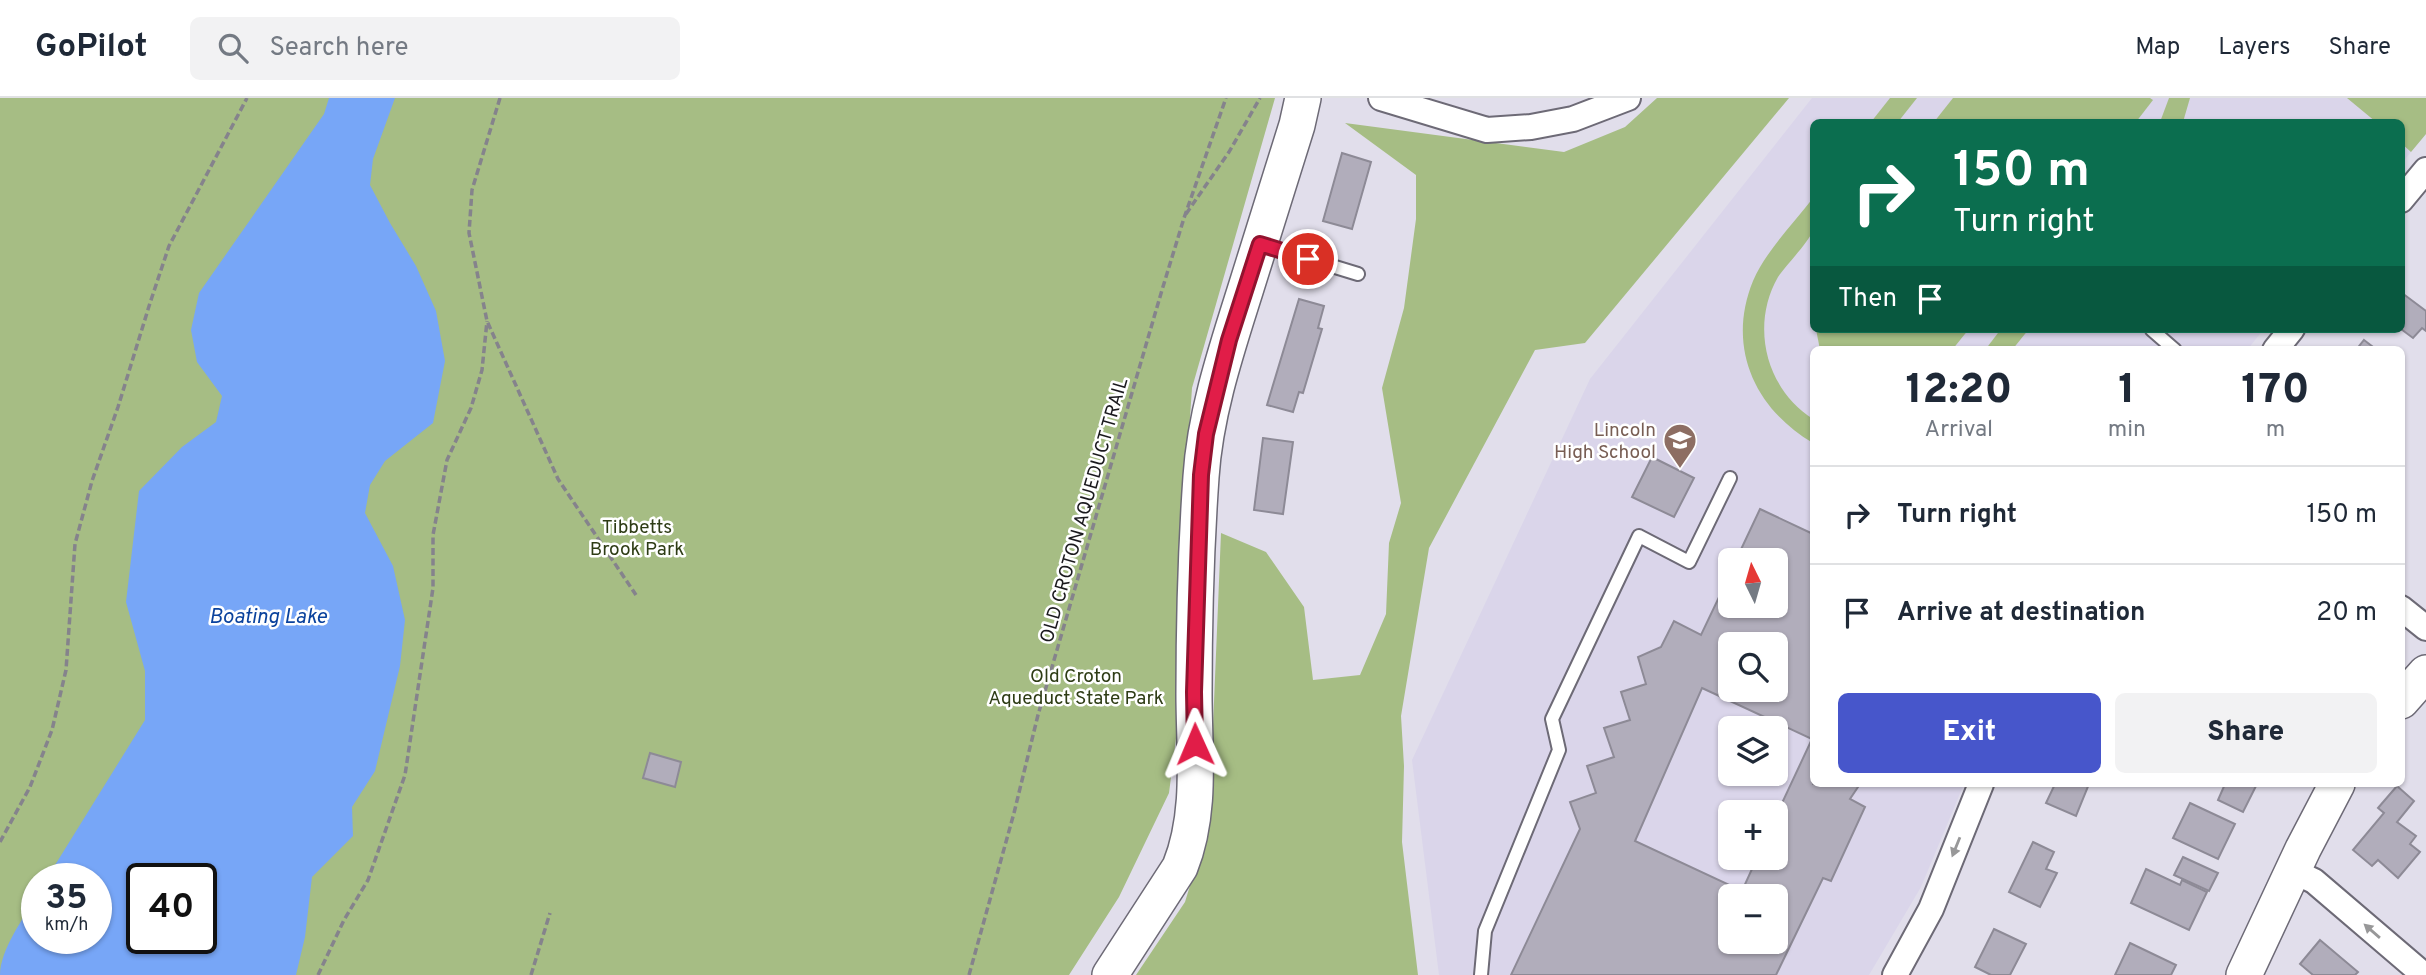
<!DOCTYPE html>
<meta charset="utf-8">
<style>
body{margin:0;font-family:Overpass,sans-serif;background:#f2f2f3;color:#1f2937;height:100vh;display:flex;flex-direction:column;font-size:26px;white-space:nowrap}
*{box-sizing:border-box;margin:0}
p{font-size:23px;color:#747a83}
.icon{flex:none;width:38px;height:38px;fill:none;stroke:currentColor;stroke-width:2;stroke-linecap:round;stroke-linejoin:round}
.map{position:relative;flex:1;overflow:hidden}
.drawer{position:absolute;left:1810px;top:248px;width:595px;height:441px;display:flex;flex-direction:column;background:#fff;border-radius:10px;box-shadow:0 2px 5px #0004}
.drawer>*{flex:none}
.top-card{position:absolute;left:1810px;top:21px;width:595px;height:214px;border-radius:10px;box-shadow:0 2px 5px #0004;background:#0b6e4f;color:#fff;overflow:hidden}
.needle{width:46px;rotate:355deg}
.buttons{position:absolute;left:1718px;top:450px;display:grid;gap:14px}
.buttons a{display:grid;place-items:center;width:70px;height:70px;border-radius:10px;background:#fff;box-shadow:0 2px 5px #0004;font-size:35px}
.speed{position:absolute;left:21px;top:765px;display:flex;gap:14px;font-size:35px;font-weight:700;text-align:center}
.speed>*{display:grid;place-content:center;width:91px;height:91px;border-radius:50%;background:#fff;box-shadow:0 2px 5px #0004;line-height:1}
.speed small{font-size:18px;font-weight:400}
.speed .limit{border:4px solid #111;border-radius:10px;background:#fff;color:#111}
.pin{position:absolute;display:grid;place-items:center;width:60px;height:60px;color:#fff;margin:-30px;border:4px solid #fff;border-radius:50%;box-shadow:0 2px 7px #0007}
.me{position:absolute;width:77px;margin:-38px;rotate:359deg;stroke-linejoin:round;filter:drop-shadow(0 0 5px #0008)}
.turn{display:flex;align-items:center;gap:24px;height:147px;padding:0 28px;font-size:32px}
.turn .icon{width:91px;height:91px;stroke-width:2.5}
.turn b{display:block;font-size:49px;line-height:60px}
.then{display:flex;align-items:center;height:66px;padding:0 28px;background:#0003;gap:14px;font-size:26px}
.eta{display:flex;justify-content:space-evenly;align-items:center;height:119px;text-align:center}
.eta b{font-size:42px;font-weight:800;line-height:49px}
.button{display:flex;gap:14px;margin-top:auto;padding:14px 28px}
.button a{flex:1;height:80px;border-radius:10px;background:#4756cb;color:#fff;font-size:28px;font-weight:800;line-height:80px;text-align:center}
.button a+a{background:#f2f2f3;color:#1f2937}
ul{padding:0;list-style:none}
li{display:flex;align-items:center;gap:21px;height:98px;padding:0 28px;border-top:2px solid #e0e1e3}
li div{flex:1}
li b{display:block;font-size:26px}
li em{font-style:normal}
header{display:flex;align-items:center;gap:42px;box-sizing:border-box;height:98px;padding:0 35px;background:#fff;border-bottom:2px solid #e0e1e3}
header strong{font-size:33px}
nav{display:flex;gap:38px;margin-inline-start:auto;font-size:24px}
.search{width:490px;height:63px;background:#f2f2f3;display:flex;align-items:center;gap:18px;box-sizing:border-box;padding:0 24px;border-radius:10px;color:#747a83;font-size:26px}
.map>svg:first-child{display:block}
</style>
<header>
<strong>GoPilot</strong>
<div class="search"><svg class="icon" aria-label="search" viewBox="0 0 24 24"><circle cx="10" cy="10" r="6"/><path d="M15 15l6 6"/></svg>Search here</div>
<nav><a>Map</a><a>Layers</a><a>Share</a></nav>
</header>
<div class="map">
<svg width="2426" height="877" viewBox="0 0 2426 877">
<rect width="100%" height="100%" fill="#e1deeb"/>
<path fill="#dad5ea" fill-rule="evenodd" d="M 1812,0 L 2426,0 L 2426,36 L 2401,66 L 2401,24 L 1813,24 L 1813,231 L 2264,231 L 2247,252 L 1813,252 L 1813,686 L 1964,686 L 1921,789 L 1869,877 L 1439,877 L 1412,662 L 1590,281 ZM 1731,462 L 1776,462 L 1776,508 L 1731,508 ZM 1731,546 L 1776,546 L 1776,592 L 1731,592 ZM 1731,630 L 1776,630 L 1776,676 L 1731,676 ZM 1731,714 L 1776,714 L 1776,760 L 1731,760 ZM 1731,798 L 1776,798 L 1776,844 L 1731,844 Z"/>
<g fill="#a6bd84" fill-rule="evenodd">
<path d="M 0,0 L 1275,0 L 1192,290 L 1186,378 L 1179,617 L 1169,695 L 1119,799 L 1069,877 L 0,877 ZM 37,780 L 96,780 L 96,840 L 37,840 ZM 142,780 L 201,780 L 201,840 L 142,840 Z"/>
<polygon points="1657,0 1789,0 1585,245 1535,252 1429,450 1401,618 1404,668 1402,744 1418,877 1136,877 1185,804 1209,725 1221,435 1266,454 1304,509 1313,582 1360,577 1386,516 1389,445 1401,405 1382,290 1404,210 1416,121 1416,77 1345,25 1564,54 1625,29"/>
<polygon points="1890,0 1917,0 1898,24 1871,24"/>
<polygon points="1953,0 2150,0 2153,2 2136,24 1934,24"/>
<polygon points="2169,0 2190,0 2183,24 2160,24"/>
<polygon points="2347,0 2426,0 2426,36 2411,54 2401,45 2401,24 2376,24"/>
<path d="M 1813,100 C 1813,110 1815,122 1813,132 C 1810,143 1786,167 1778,179 C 1750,228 1766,291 1813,321 L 1813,345 C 1755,311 1726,249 1753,183 C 1766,153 1793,126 1813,100 Z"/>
<polygon points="1816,231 1969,231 1952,252 1820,252"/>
<polygon points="2001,231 2029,231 2012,252 1985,252"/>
</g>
<path fill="#77a6f7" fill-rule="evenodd" d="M 329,0 L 395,0 L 373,61 L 370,87 L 390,125 L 416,168 L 436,213 L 445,263 L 433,325 L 385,363 L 370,387 L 365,415 L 393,468 L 405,522 L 400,568 L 375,673 L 352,709 L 353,738 L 312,779 L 305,839 L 296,877 L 0,877 C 0,852 24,819 37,798 L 37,840 L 96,840 L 96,780 L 47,780 L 145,622 L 145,573 L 126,504 L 139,393 L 182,349 L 216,324 L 222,298 L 197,264 L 191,232 L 199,195 L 324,16 ZM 142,780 L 201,780 L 201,840 L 142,840 Z"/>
<g fill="#b1adbb" stroke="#8d8a96" stroke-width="2" fill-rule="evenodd">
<polygon points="1342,55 1371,64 1352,131 1323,123"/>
<polygon points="2402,195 2426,213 2426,233 2422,230 2413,240 2401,231"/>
<polygon points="1299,201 1324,208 1318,230 1322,231 1303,295 1299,294 1293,314 1267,307"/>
<polygon points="2364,242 2377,252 2356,252"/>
<polygon points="1263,340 1293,344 1283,416 1254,412"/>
<polygon points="1652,359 1694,380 1674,419 1632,399"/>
<path d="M 1760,411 L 1813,436 L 1813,686 L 1860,686 L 1850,701 L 1865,709 L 1831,783 L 1823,780 L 1776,877 L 1511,877 L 1580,731 L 1570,704 L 1596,695 L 1587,668 L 1614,659 L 1604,630 L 1630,622 L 1621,594 L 1646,586 L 1638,559 L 1661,549 L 1674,523 L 1701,537 L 1731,474 L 1731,508 L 1776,508 L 1776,462 L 1736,462 ZM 1731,546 L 1776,546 L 1776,592 L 1731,592 ZM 1702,590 L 1812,641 L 1776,718 L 1776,760 L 1757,760 L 1742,793 L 1635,743 ZM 1731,798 L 1776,798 L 1776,844 L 1731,844 Z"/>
<polygon points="650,655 681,664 675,689 643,680"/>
<polygon points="2055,686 2089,686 2076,718 2046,705"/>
<polygon points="2225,686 2257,686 2243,714 2218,702"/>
<polygon points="2397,688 2414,703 2397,724 2416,738 2410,746 2420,754 2398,780 2378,762 2372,768 2353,752 2384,715 2378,710"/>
<polygon points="2190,705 2235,726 2218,761 2173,740"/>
<polygon points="2033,744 2054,754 2046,771 2057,775 2040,809 2009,794"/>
<polygon points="2183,759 2218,775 2209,793 2174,777"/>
<polygon points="2146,771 2180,787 2182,782 2207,794 2189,832 2131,805"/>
<polygon points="1994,831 2026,846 2010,877 1991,877 1975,869"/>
<polygon points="2320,842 2358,874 2355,877 2313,877 2300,866"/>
<polygon points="2130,845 2176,867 2171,877 2115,877"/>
</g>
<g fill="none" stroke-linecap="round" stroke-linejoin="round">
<defs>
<g id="lane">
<polyline points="1260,146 1358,176"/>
<polyline points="2152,232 2175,252"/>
<polyline points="1481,877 1485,833 1559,652 1552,621 1639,438 1689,464 1730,380"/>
</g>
<g id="street">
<polyline points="1381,0 1487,32 1531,29 1573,21 1628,0"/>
<polyline points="2401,102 2426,72"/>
<polyline points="2275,252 2292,231"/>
<polyline points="2401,510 2426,530"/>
<polyline points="2293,773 2314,783 2424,877"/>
<polyline points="1895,877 1931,811 1981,686"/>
</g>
<g id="secondary">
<polyline points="2401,603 2426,575"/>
<path d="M 1110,877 L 1180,769 C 1202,715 1194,653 1194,596 C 1194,524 1196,450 1201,379 C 1205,316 1226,253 1245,193 C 1262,138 1280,82 1297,27 L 1303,0"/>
<polyline points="2244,877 2303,751 2337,686"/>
</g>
</defs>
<use href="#lane" stroke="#6d6a76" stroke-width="16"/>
<use href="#street" stroke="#6d6a76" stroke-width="28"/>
<use href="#secondary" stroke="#6d6a76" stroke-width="38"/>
<g stroke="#85838c" stroke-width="3.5" stroke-dasharray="7 3.5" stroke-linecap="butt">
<polyline points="500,0 472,92 469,135 487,223 558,381 636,497"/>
<polyline points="1186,116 1229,54 1260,0"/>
<polyline points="0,744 30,689 52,632 66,572 75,446 92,383 118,309 150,205 169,148 247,0"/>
<polyline points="318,877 344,822 368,782 405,677 433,490 433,437 447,362 471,310 482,272 487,223"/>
<polyline points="531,877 550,815"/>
<polyline points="969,877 1014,715 1038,617 1162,192 1184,120 1226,0"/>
</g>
<use href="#lane" stroke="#fff" stroke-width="12"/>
<use href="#street" stroke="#fff" stroke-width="24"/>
<use href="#secondary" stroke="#fff" stroke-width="35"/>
</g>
<defs><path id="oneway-solid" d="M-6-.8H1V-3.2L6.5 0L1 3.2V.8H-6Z" transform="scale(1.75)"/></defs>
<g fill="#989899">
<use href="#oneway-solid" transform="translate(1956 749) rotate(112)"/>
<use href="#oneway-solid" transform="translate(2372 833) rotate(-139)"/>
</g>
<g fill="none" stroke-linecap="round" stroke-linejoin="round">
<defs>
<polyline id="route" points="1195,646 1194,594 1201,377 1206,336 1229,242 1260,146 1308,161"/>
</defs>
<use href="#route" stroke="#92132f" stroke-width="18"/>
<use href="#route" stroke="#e11d48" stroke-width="12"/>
</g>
<defs>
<symbol id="school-pin" viewBox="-11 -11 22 30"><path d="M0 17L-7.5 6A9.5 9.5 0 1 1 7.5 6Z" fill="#8d6e63" stroke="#fff"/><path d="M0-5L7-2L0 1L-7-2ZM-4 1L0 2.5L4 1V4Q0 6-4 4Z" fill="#fff"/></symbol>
</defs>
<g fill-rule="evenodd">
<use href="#school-pin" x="1661" y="323" width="38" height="52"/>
</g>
<g text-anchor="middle" stroke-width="5" stroke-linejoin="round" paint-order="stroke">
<g font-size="19" fill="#785e54" stroke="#fff" text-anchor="end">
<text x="1656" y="338">Lincoln<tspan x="1656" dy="22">High School</tspan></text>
</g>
<g font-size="19" fill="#1a191d" stroke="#fff">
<text transform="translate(1083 412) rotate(-74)" y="7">OLD CROTON AQUEDUCT TRAIL</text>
</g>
<g font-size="19" fill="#2e3c15" stroke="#fff">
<text x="637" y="435">Tibbetts<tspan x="637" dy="22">Brook Park</tspan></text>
<text x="1076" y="584">Old Croton<tspan x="1076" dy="22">Aqueduct State Park</tspan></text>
</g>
<g font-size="21" font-style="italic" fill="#0a429d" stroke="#fff">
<text x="268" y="525">Boating Lake</text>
</g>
</g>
</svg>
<div class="buttons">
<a><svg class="needle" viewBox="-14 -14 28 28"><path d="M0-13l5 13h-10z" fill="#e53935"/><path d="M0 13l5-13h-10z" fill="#747a83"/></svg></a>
<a><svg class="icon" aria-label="search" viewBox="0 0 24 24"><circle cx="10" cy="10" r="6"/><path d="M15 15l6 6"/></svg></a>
<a><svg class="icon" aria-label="layers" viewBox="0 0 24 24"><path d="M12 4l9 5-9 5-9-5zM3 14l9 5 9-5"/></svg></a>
<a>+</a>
<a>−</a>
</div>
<div class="speed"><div>35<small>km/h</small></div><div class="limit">40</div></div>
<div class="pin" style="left:1308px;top:161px;background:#d93025"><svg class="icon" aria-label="arrive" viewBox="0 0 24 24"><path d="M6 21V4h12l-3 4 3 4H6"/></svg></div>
<svg class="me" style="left:1195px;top:646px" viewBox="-20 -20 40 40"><path d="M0-17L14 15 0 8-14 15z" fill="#e11d48" stroke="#fff" stroke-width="4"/></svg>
<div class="top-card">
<div class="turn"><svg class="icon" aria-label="right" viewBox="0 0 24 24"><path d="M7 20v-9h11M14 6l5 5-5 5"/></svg><div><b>150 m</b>Turn right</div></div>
<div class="then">Then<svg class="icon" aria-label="arrive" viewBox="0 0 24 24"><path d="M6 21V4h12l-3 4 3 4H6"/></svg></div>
</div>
<section class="drawer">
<div class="eta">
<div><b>12:20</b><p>Arrival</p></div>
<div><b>1</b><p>min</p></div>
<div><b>170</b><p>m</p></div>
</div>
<ul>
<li><svg class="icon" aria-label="right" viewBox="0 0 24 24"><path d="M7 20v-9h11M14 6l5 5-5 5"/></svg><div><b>Turn right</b></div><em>150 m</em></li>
<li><svg class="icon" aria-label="arrive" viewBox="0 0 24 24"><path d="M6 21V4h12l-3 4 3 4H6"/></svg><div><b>Arrive at destination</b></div><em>20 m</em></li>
</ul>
<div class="button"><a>Exit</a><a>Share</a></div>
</section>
</div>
